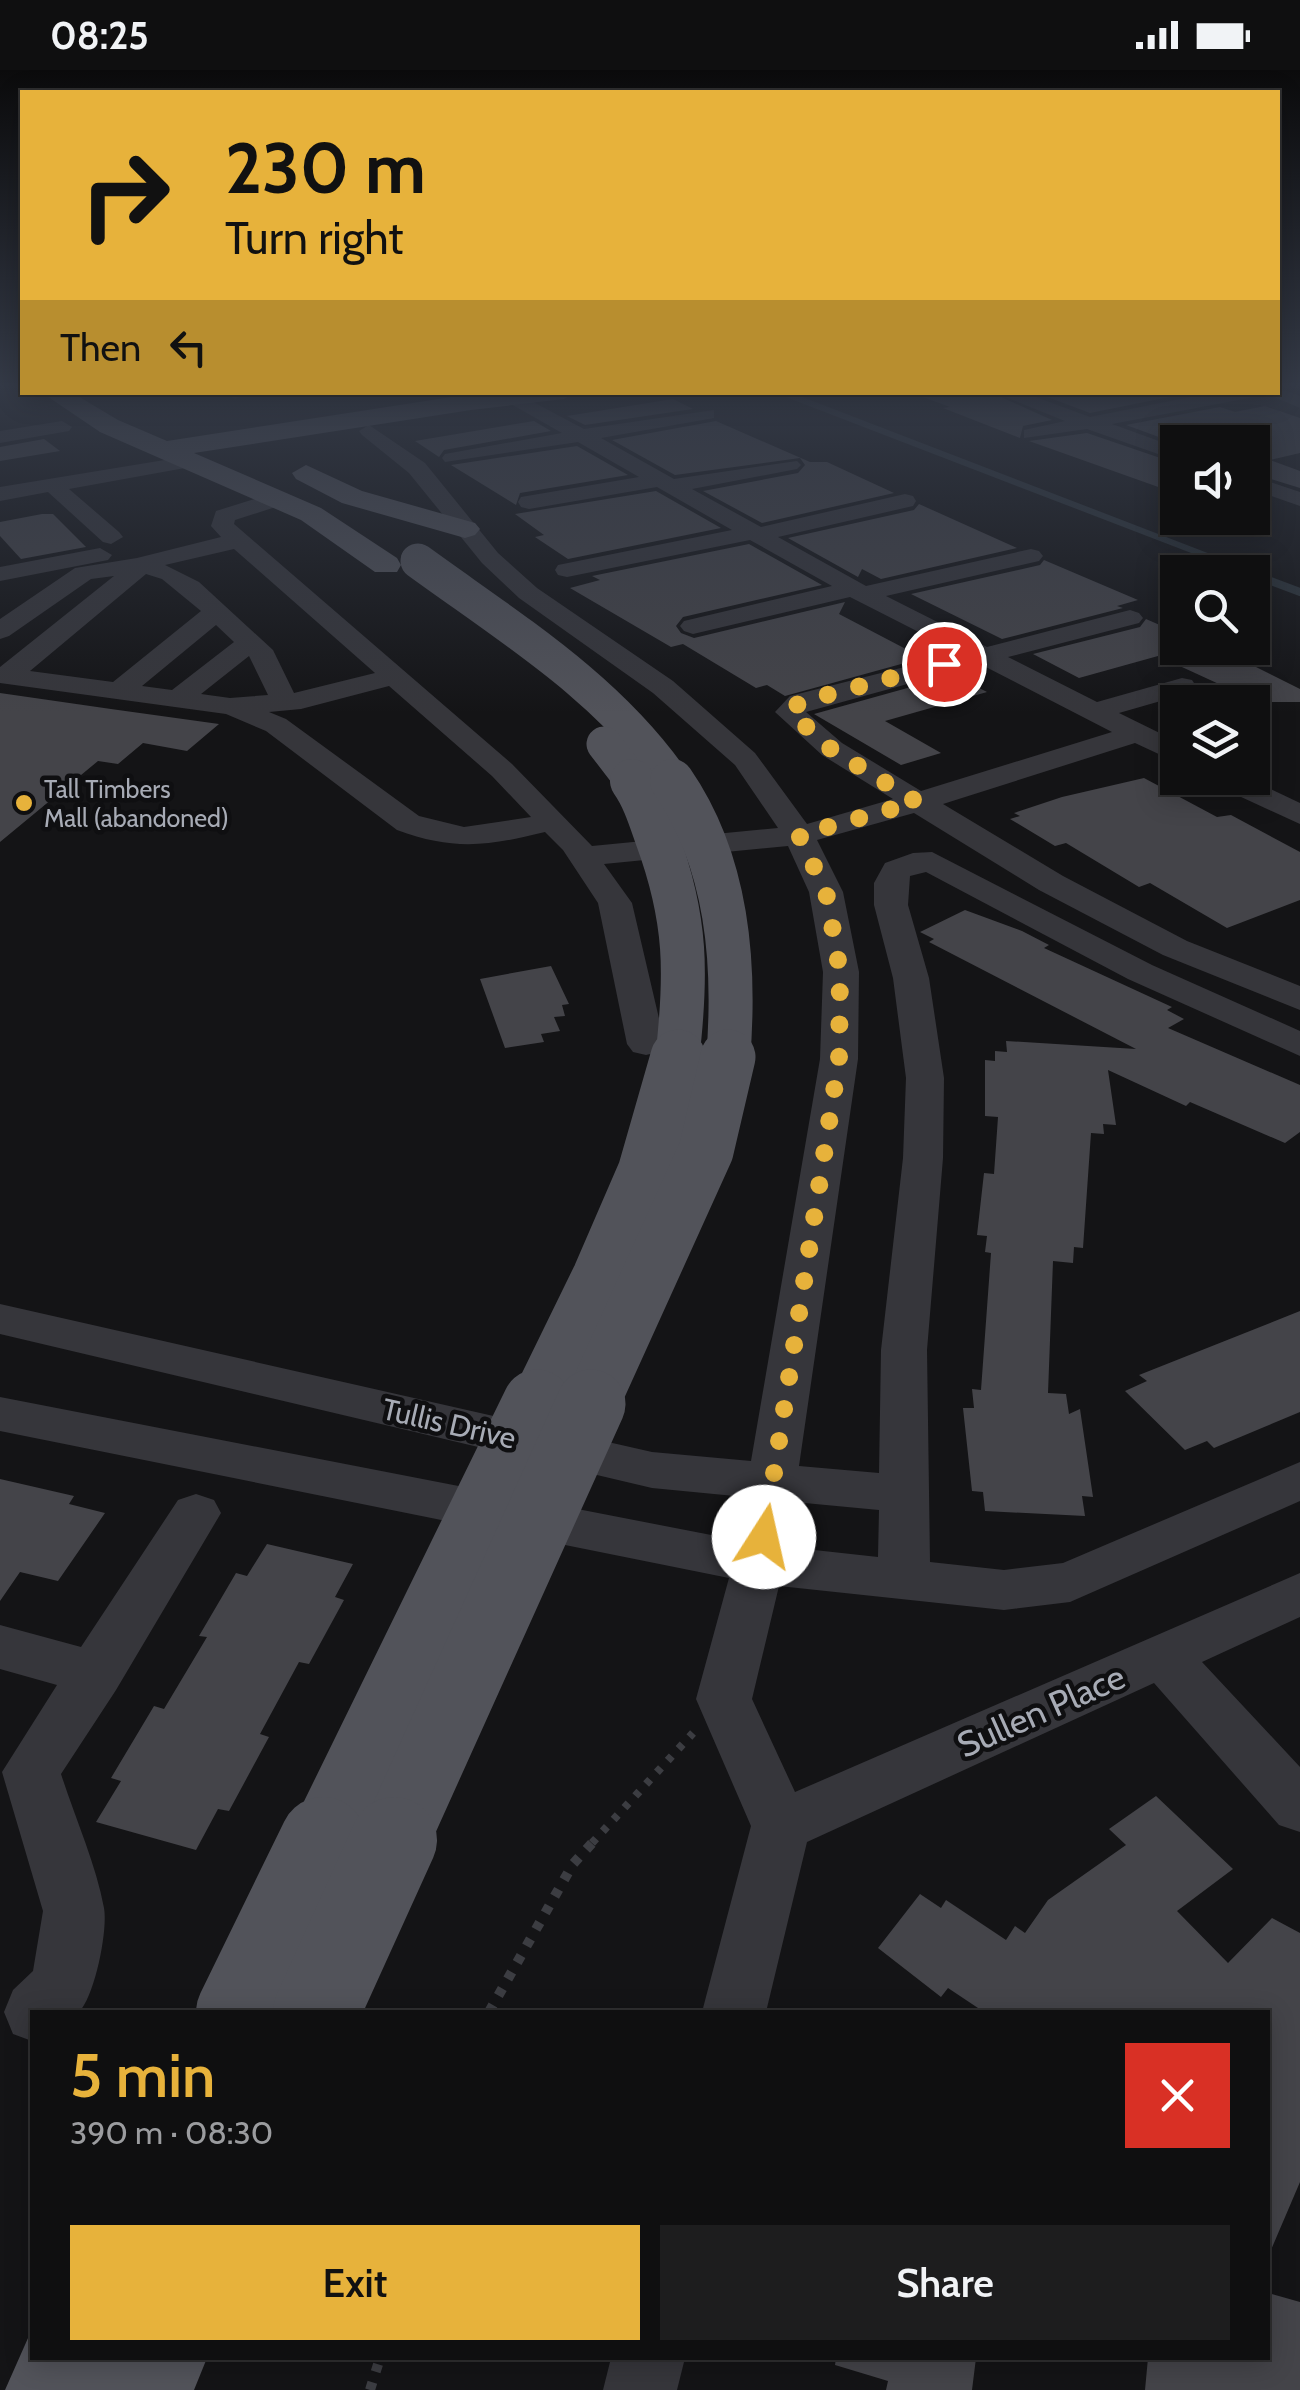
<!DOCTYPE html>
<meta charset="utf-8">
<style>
body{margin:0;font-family:Cabin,sans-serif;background:#1d1d1e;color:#f1f3f6;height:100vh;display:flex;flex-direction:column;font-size:38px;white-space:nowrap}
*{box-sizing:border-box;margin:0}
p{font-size:32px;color:#9b9c9f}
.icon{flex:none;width:55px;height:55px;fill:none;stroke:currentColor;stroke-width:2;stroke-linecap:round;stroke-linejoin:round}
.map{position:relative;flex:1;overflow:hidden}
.drawer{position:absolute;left:30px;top:1940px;width:1240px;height:350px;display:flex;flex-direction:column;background:#0f0f10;border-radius:0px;box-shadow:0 5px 25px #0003,0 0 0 2px #2f2f30}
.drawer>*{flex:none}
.hud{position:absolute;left:20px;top:20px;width:1260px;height:305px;border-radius:0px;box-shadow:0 5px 25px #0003,0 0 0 2px #2f2f30;background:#e7b23b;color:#111;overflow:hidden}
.controls{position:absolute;left:1160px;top:355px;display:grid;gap:20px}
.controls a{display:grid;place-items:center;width:110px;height:110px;border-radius:0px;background:#0f0f10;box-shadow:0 5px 25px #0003,0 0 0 2px #2f2f30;font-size:50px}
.pin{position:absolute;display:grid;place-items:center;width:85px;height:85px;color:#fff;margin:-42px;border:5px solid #fff;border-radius:50%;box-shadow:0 2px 10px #0007}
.me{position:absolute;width:110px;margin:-55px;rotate:10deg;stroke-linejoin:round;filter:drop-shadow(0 0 8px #0008)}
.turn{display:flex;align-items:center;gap:35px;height:210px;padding:0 40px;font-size:45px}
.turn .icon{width:130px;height:130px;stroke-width:2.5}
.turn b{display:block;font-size:70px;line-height:85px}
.then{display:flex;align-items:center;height:95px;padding:0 40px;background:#0003;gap:20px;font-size:38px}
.round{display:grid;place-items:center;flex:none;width:105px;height:105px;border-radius:0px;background:#1d1d1e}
.summary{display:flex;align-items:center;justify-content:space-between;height:170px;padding:0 40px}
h1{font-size:60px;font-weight:600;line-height:75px;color:#e7b23b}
.primary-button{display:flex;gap:20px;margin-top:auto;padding:20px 40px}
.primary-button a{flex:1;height:115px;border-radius:0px;background:#e7b23b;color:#111;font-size:40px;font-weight:600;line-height:115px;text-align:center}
.primary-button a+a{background:#1d1d1e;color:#f1f3f6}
.status{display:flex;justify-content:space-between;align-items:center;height:70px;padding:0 50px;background:#0f0f10;direction:ltr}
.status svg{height:28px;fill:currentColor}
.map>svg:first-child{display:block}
</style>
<div class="status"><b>08:25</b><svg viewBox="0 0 49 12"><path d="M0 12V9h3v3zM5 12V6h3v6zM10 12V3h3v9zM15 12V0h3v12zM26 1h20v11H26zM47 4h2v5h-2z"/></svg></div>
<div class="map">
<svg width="1300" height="2320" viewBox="0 0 1300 2320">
<rect width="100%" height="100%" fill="#141416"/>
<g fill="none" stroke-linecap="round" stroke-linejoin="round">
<polyline stroke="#2d353b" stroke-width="6" points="781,322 1228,494"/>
<g stroke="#2d353b" stroke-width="8">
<polyline points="1221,491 1249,502"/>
<polyline points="1252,504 1300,522"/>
</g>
</g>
<g fill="#444449">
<polygon points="921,322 990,322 1052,350 1023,356 1020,368 943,338 950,337 920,326"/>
<polygon points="1034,322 1179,322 1184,324 1090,343"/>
<polygon points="673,329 693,339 585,355 567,346"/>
<polygon points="1265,336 1300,348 1300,383 1270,390 1300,401 1300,418 1252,403 1252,372 1178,374 1126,355 1220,337 1235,342"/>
<polygon points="534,351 551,361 444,380 439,387 415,371"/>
<polygon points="716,351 810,392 827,392 894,423 762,453 703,421 798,403 805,395 800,388 675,405 612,370"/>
<polygon points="1087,363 1178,394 1178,424 1029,371"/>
<polygon points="44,369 60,381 0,391 0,377"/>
<polygon points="577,376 628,405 520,423 516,435 451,395"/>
<polygon points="656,421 721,458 568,489 535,467 544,465 515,444"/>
<polygon points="919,434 1017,478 881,509 862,499 858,507 788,468 914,440"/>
<polygon points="42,444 53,444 86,477 21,489 0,466 0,452"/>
<polygon points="749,474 822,515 683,547 676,556 681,563 694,568 845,532 839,544 923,588 785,626 767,615 756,618 683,574 671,577 570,518 600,510 592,506"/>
<polygon points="1044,490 1138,530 1117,536 1123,538 1002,569 911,524 1040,495"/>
<polygon points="1146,549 1178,563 1178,586 1206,578 1220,579 1300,619 1300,632 1258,632 1158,586 1079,608 1033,584 1140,557"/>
<polygon points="954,605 987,622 885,651 941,683 901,695 814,644"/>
<polygon points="0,623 111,639 219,654 187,681 143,673 118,694 98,691 0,772"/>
<polygon points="1144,708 1217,747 1231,745 1300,782 1300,830 1227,858 1150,813 1139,817 1066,773 1055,776 1010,749 1020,746 1014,743 1062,727"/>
<polygon points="965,840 1022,861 1049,875 1044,878 1172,937 1167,940 1184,949 1168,958 1300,1015 1300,1062 1285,1073 1190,1032 1186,1036 1108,1000 1116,1055 1103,1054 1104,1064 1091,1063 1083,1178 1074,1177 1073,1193 1053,1191 1048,1323 1066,1324 1069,1344 1080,1339 1093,1427 1082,1426 1085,1446 985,1441 983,1422 972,1421 963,1338 974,1338 972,1319 981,1320 991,1183 985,1182 987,1166 977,1165 984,1103 994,1104 998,1047 985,1046 985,990 995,991 995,981 1007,982 1006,971 1136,979 929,872 934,869 920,862"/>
<polygon points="551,896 569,934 562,935 565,946 554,947 560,961 541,964 544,972 505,978 480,909"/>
<polygon points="1300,1241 1300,1342 1214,1378 1207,1371 1185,1380 1125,1321 1147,1311 1139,1305"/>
<polygon points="0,1409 74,1426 69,1434 105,1443 58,1511 20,1502 0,1531"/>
<polygon points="267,1474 353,1494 335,1527 344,1530 309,1594 299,1592 260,1664 269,1667 229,1741 218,1739 196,1780 96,1752 121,1711 111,1708 154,1636 164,1639 207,1567 199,1566 236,1503 247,1506"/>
<polygon points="1156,1726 1233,1799 1177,1841 1228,1893 1272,1848 1300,1863 1300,2112 1268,2187 1268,1942 984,1942 948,1918 941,1927 878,1878 920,1824 941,1838 946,1830 1006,1870 1015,1856 1025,1863 1048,1830 1126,1775 1109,1759"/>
<polygon points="1268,2223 1300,2232 1300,2320 1145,2320 1148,2288 1268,2288"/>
<polygon points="836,2288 976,2288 972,2320 886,2320 888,2311 835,2295"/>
</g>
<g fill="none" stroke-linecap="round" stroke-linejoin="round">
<polyline stroke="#3c3d42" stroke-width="8" stroke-dasharray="6 10" stroke-linecap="butt" points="592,1773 693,1663"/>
<g stroke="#3c3d42" stroke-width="10" stroke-dasharray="8 11" stroke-linecap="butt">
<polyline points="489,1942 573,1794 595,1770"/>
<polyline points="370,2320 380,2288"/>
</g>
<g fill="#36363b" fill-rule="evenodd">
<polygon points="1278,318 1300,326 1300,338 1262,322 1278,322"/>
<polygon points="249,322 235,329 225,323 226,322"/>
<polygon points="993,322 1022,322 1090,347 1216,322 1258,322 1249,328 1112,354 1178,378 1178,391 1087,359 1024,368 1024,360 1065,351"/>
<path d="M 518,324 L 584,359 L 714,340 L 714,348 L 601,368 L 674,409 L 797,391 L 801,395 L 797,399 L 692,419 L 761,457 L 905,424 L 913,426 L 916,431 L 913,436 L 778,467 L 866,516 L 1031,479 L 1039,481 L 1043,486 L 1039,491 L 886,526 L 987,577 L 1130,540 L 1139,543 L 1143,548 L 1139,553 L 1008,587 L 1097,632 L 1182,608 L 1192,610 L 1196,616 L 1192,622 L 1119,643 L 1178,672 L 1178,693 L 1135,673 L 943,734 L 1063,806 L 1187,871 L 1300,916 L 1300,940 L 1163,885 L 1039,820 L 914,743 L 817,770 L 843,822 L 859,902 L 858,989 L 799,1396 L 879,1403 L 881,1280 L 903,1088 L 906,1008 L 893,908 L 874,835 L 874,813 L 885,793 L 913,783 L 932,782 L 1152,895 L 1300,961 L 1300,986 L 1128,909 L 926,802 L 910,806 L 908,835 L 929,908 L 944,1008 L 943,1088 L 927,1280 L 930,1492 L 1004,1500 L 1063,1493 L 1300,1392 L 1300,1431 L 1070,1532 L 1004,1540 L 779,1516 L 752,1629 L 795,1722 L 1300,1503 L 1300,1547 L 1202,1592 L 1300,1697 L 1300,1762 L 1279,1755 L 1154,1613 L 807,1772 L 766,1942 L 702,1942 L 751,1756 L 696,1629 L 729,1508 L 0,1361 L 0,1327 L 737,1470 L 745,1427 L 652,1418 L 0,1264 L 0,1234 L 652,1382 L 751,1391 L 820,989 L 823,902 L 809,822 L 788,776 L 604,794 L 632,833 L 665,974 L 659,982 L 646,985 L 633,982 L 627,974 L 598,833 L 563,780 L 545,762 C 488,776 454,781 397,760 L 266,661 L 226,644 L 0,613 L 0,597 L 114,506 L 91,509 L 9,566 L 0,569 L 0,549 L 75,498 L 137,488 L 221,467 L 211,456 L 216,441 L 277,422 L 288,429 L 285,434 L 235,450 L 234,454 L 512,694 L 592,776 L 778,758 L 735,695 L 653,623 L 519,528 L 482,493 L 409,403 L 362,365 L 359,361 L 369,355 L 425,393 L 498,483 L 537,518 L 673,611 L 755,683 L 807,754 L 893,729 L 822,685 L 775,642 L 790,626 L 960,583 L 850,527 L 693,564 L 684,561 L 680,556 L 684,551 L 832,516 L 750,470 L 567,507 L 558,505 L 555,500 L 558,495 L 732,460 L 657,417 L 529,439 L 521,437 L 518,432 L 521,427 L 639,407 L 578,372 L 445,392 L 442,388 L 445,384 L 562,363 L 511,334 L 511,326 ZM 234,479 L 375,603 L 294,623 L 273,580 L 199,512 L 165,495 ZM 146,504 L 162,509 L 201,541 L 113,612 L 30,601 ZM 216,555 L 234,572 L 172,620 L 142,616 ZM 249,586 L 268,625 L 230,628 L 201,624 ZM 980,594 L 1112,662 L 921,721 L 842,673 L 806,642 ZM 389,616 L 492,706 L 531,747 L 464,757 L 419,746 L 286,649 L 269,642 L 301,639 ZM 794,1432 L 879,1440 L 878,1487 L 787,1477 Z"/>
<polygon points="62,351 72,357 69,361 0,373 0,361"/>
<polygon points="189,386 196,388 200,392 196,396 69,419 119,462 123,467 111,474 103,472 48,422 0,431 0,417"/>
<polygon points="1252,406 1300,422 1300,436 1252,419"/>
<polygon points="100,478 112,485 108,490 0,511 0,497"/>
<polygon points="1209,708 1247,708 1300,733 1300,754 1213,714"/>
<path d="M 196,1424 L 214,1430 L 221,1443 L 116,1620 L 61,1704 C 75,1748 96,1794 104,1838 C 108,1860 95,1926 79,1942 L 32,1942 L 32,1971 L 13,1964 L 4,1942 L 13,1920 L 33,1901 L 43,1841 L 2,1702 L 57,1615 L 0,1599 L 0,1555 L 81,1577 L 178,1430 Z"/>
<polygon points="611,2288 685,2288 677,2320 603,2320"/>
</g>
<g fill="#52535a" fill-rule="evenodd">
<polygon points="41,322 71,322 118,350 167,371 471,324 576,322 564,329 471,340 194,383 321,438 397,488 401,495 397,502 375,502 301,450 100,362"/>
<polygon points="306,395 362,421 475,453 480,459 475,465 465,468 342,433 296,409 292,403"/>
<polygon points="32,2259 32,2288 207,2288 194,2320 5,2320"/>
</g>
<polyline stroke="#52535a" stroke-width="28" points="415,489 422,494"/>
<g stroke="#52535a" stroke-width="35">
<path d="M 418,491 C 510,558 609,618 674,713"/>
<polyline points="604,674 634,713"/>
</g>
<g stroke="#52535a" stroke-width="44">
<path d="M 632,711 C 644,728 650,748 657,768 C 687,849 687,905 677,990"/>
<path d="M 672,711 C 728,792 736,894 728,990"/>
</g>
<g stroke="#52535a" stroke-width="55">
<polyline points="536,1337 600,1206 645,1102 678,987"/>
<polyline points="590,1337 706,1081 728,987"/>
</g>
<g stroke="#52535a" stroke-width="69">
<polyline points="322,1773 537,1334"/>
<polyline points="393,1773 591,1334"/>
</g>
<g stroke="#52535a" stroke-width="86">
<polyline points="239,1942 323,1770"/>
<polyline points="316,1942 394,1770"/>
</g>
</g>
<linearGradient id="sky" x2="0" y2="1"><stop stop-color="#0b0b0c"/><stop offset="0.49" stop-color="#343a47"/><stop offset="1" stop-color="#343a47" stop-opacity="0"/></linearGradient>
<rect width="1300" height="643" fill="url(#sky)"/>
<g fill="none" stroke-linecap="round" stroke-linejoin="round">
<polyline stroke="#e7b23b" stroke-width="18" stroke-dasharray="0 32.4" points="764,1467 839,989 840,902 831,849 826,822 799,765 917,732 832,680 790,642 800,632 944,594"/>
</g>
<circle fill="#e7b23b" stroke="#0f0f11" stroke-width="4" cx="24" cy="733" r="10"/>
<g text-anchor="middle" stroke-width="9" stroke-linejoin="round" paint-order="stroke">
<g font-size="25" fill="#a7abb5" stroke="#0f0f11" text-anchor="start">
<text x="44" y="728">Tall Timbers<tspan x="44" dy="29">Mall (abandoned)</tspan></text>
</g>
<g font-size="30" fill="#a7abb5" stroke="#0f0f11">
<text transform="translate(449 1354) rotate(13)" y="10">Tullis Drive</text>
</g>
<g font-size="35" fill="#a7abb5" stroke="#0f0f11">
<text transform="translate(1041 1641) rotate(-24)" y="12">Sullen Place</text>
</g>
</g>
</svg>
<div class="controls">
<a><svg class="icon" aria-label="sound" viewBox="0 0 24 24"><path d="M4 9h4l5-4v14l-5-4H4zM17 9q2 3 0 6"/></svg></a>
<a><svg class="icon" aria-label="search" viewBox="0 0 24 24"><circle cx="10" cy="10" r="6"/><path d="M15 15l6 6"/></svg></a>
<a><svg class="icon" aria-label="layers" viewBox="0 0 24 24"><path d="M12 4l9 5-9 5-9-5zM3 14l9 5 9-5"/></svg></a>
</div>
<div class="pin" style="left:944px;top:594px;background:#d93025"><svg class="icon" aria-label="arrive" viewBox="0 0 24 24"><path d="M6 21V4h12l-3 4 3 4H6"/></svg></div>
<svg class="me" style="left:764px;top:1467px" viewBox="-20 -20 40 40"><circle r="19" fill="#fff"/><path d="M0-13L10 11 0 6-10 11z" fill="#e7b23b"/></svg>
<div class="hud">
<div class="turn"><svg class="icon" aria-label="right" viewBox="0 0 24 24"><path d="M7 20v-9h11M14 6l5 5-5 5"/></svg><div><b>230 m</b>Turn right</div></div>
<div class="then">Then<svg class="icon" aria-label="left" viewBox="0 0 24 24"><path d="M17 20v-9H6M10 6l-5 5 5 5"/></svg></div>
</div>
<section class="drawer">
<div class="summary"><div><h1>5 min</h1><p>390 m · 08:30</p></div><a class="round" style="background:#d93025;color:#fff"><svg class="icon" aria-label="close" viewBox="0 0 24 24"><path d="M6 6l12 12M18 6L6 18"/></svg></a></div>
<div class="primary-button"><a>Exit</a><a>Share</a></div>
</section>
</div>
